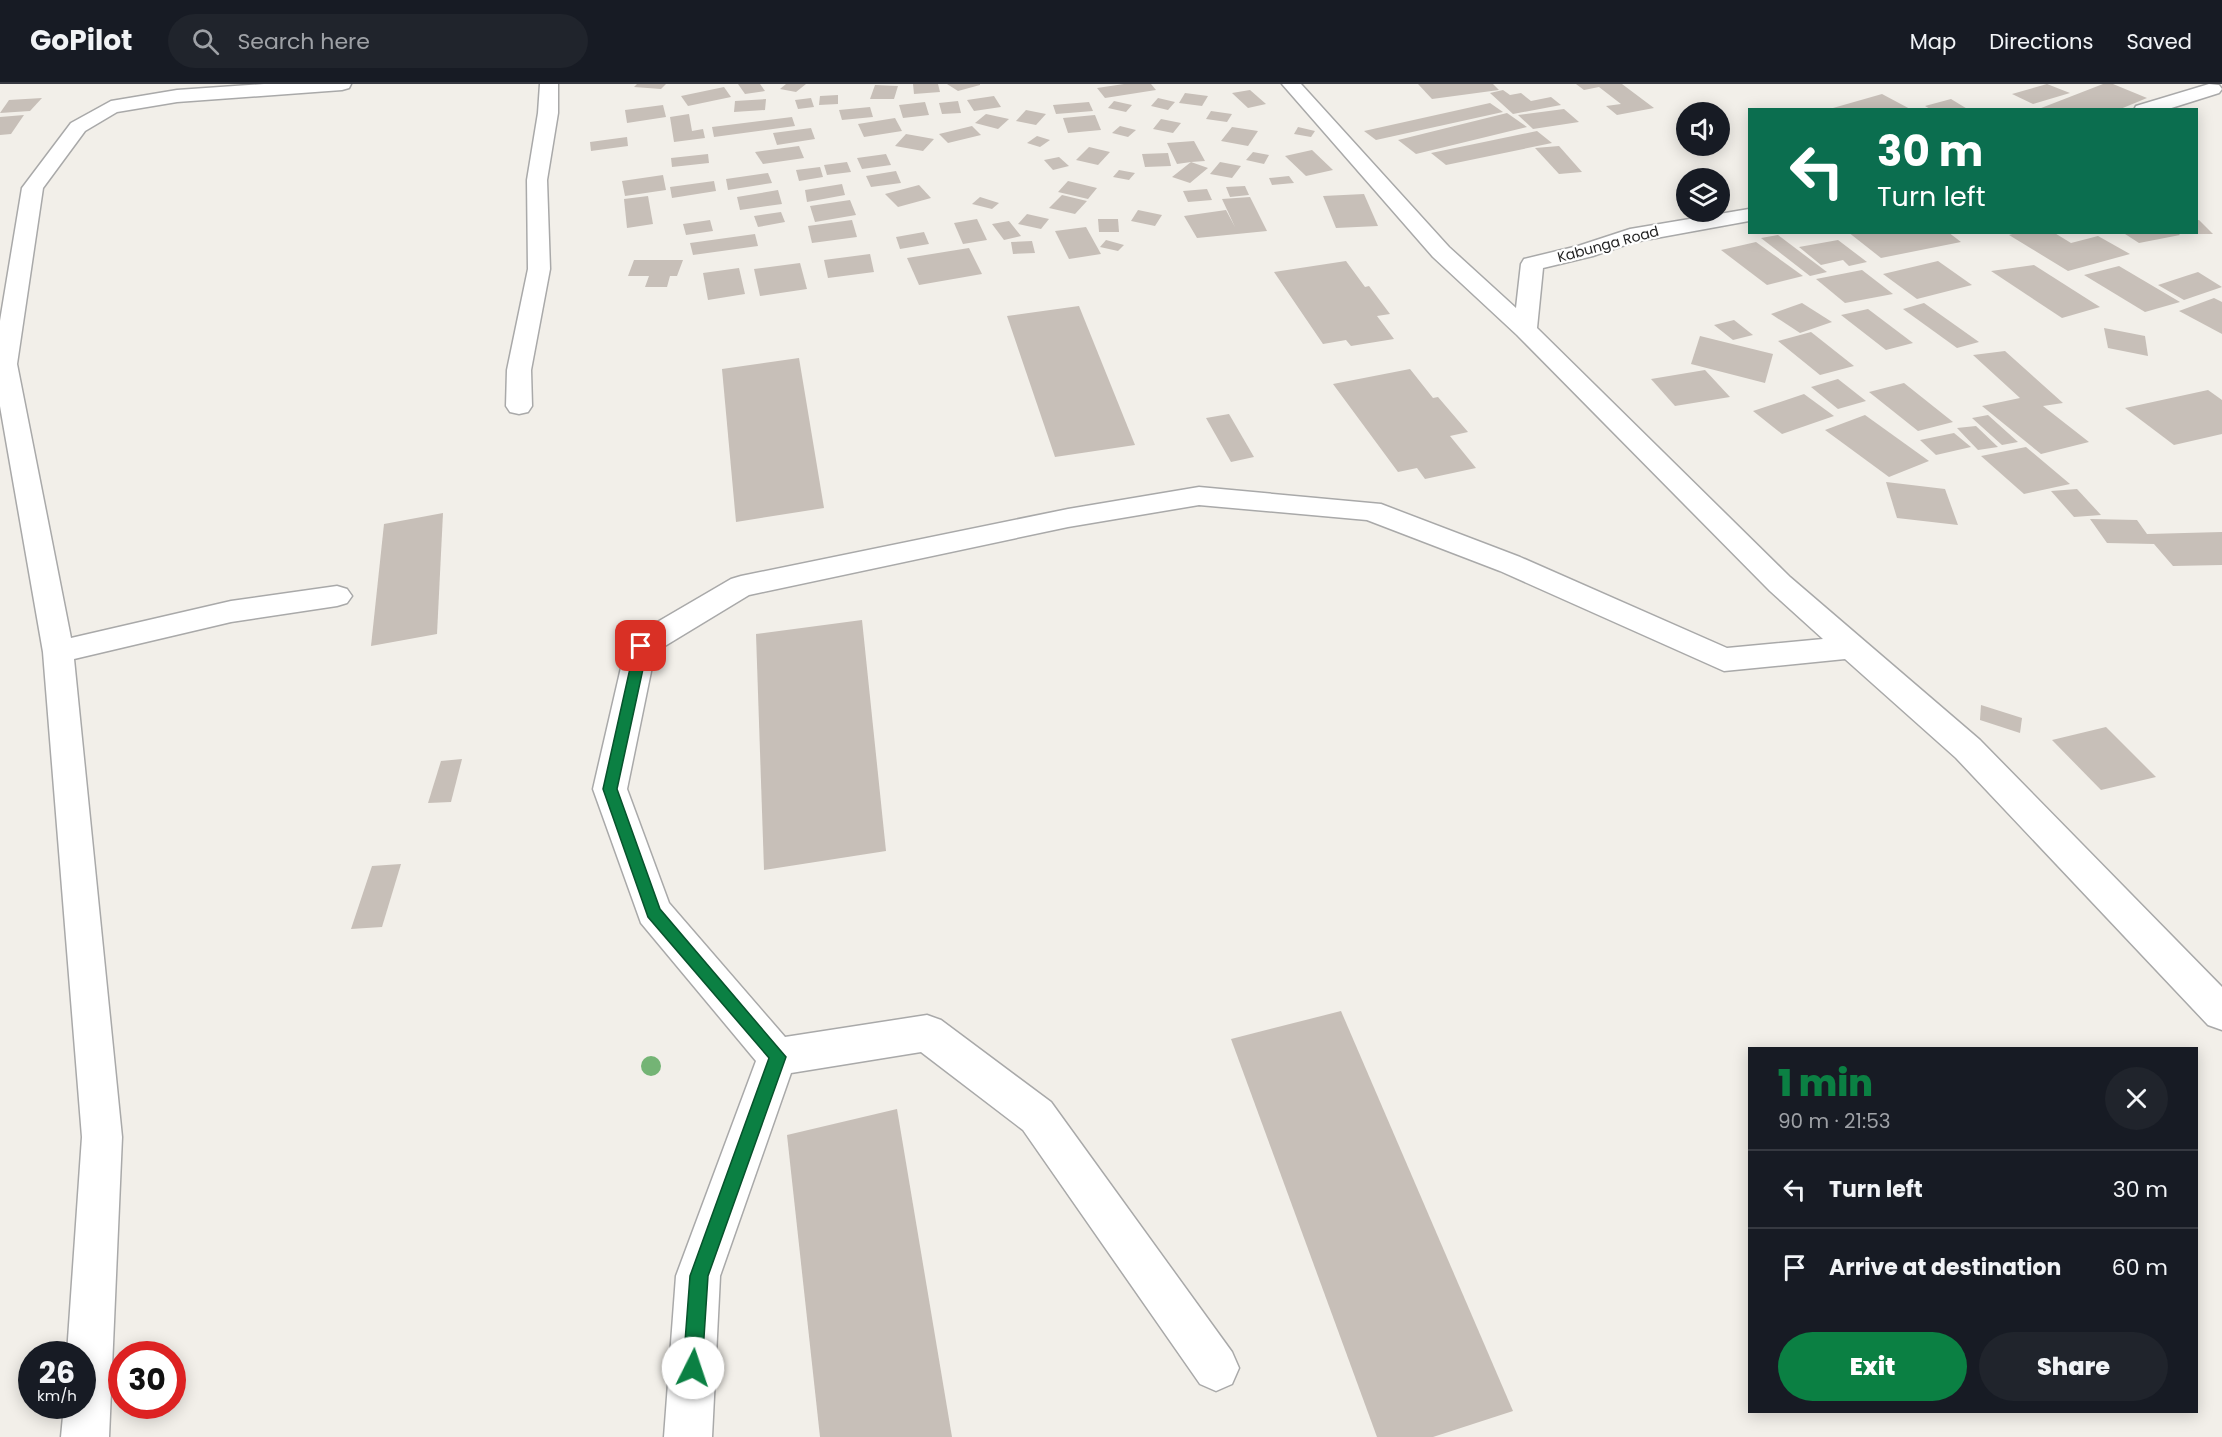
<!DOCTYPE html>
<meta charset="utf-8">
<style>
body{margin:0;font-family:Poppins,sans-serif;background:#20242c;color:#f1f3f6;height:100vh;display:flex;flex-direction:column;font-size:22px;white-space:nowrap}
*{box-sizing:border-box;margin:0}
p{font-size:20px;color:#9ea1a6}
.icon{flex:none;width:33px;height:33px;fill:none;stroke:currentColor;stroke-width:2;stroke-linecap:round;stroke-linejoin:round}
.map{position:relative;flex:1;overflow:hidden}
.details{position:absolute;left:1748px;top:963px;width:450px;height:366px;display:flex;flex-direction:column;background:#171b24;border-radius:0px;box-shadow:0 3px 15px #0003}
.details>*{flex:none}
.hud{position:absolute;left:1748px;top:24px;width:450px;height:126px;border-radius:0px;box-shadow:0 3px 15px #0003;background:#0b6e4f;color:#fff;overflow:hidden}
.controls{position:absolute;left:1676px;top:18px;display:grid;gap:12px}
.controls a{display:grid;place-items:center;width:54px;height:54px;border-radius:50%;background:#171b24;box-shadow:0 3px 15px #0003;font-size:30px}
.speed{position:absolute;left:18px;top:1257px;display:flex;gap:12px;font-size:30px;font-weight:700;text-align:center}
.speed>*{display:grid;place-content:center;width:78px;height:78px;border-radius:50%;background:#171b24;box-shadow:0 3px 15px #0003;line-height:1}
.speed small{font-size:15px;font-weight:400}
.speed .limit{border:9px solid #d22;background:#fff;color:#111}
.pin{position:absolute;display:grid;place-items:center;width:51px;height:51px;color:#fff;margin:-26px;border-radius:12px;box-shadow:0 3px 9px #0006}
.me{position:absolute;width:66px;margin:-33px;rotate:4deg;stroke-linejoin:round;filter:drop-shadow(0 0 4px #0008)}
.turn{display:flex;align-items:center;gap:21px;height:126px;padding:0 30px;font-size:27px}
.turn .icon{width:78px;height:78px;stroke-width:2.5}
.turn b{display:block;font-size:42px;line-height:51px}
.round{display:grid;place-items:center;flex:none;width:63px;height:63px;border-radius:32px;background:#20242c}
.overview{display:flex;align-items:center;justify-content:space-between;height:102px;padding:0 30px}
h1{font-size:36px;font-weight:800;line-height:45px;color:#0b8043}
.button{display:flex;gap:12px;margin-top:auto;padding:12px 30px}
.button a{flex:1;height:69px;border-radius:36px;background:#0b8043;color:#fff;font-size:24px;font-weight:800;line-height:69px;text-align:center}
.button a+a{background:#20242c;color:#f1f3f6}
ul{padding:0;list-style:none}
li{display:flex;align-items:center;gap:18px;height:78px;padding:0 30px;border-top:2px solid #363941}
li div{flex:1}
li b{display:block;font-size:22px}
li em{font-style:normal}
header{display:flex;align-items:center;gap:36px;box-sizing:border-box;height:84px;padding:0 30px;background:#171b24;border-bottom:2px solid #363941}
header strong{font-size:28px}
nav{display:flex;gap:33px;margin-inline-start:auto;font-size:21px}
.search{width:420px;height:54px;background:#20242c;display:flex;align-items:center;gap:15px;box-sizing:border-box;padding:0 21px;border-radius:33px;color:#9ea1a6;font-size:22px}
.map>svg:first-child{display:block}
</style>
<header>
<strong>GoPilot</strong>
<div class="search"><svg class="icon" aria-label="search" viewBox="0 0 24 24"><circle cx="10" cy="10" r="6"/><path d="M15 15l6 6"/></svg>Search here</div>
<nav><a>Map</a><a>Directions</a><a>Saved</a></nav>
</header>
<div class="map">
<svg width="2222" height="1353" viewBox="0 0 2222 1353">
<rect width="100%" height="100%" fill="#f2efe9"/>
<g fill="#c7bfb8">
<polygon points="637,0 666,0 661,5 634,3"/>
<polygon points="738,0 760,0 765,7 745,10"/>
<polygon points="786,0 806,0 796,8 780,5"/>
<polygon points="913,0 938,0 940,8 914,10"/>
<polygon points="947,0 980,0 980,1 958,7"/>
<polygon points="1124,0 1151,0 1156,6 1105,14 1097,4"/>
<polygon points="1418,0 1493,0 1499,6 1432,15"/>
<polygon points="1576,0 1622,0 1654,24 1617,31 1606,22 1621,20 1599,3 1584,6"/>
<polygon points="2047,0 2070,9 2033,20 2012,10"/>
<polygon points="2103,0 2113,0 2147,14 2118,26 2036,26"/>
<polygon points="875,1 898,2 894,15 870,15"/>
<polygon points="724,3 731,13 688,22 681,12"/>
<polygon points="1250,6 1266,20 1248,24 1232,9"/>
<polygon points="1503,6 1510,11 1521,9 1531,17 1551,13 1561,21 1513,30 1490,9"/>
<polygon points="1185,9 1208,12 1202,22 1179,19"/>
<polygon points="1882,10 1912,26 1833,24"/>
<polygon points="838,11 838,20 819,21 820,12"/>
<polygon points="994,12 1001,23 974,27 967,16"/>
<polygon points="42,14 30,27 0,29 9,16"/>
<polygon points="811,14 814,23 798,25 795,16"/>
<polygon points="1158,14 1175,18 1168,26 1151,22"/>
<polygon points="766,15 765,26 734,28 735,17"/>
<polygon points="1951,15 1969,26 1932,26 1925,22"/>
<polygon points="958,17 961,29 942,30 939,19"/>
<polygon points="1114,17 1132,21 1126,28 1108,24"/>
<polygon points="925,18 929,31 903,34 899,21"/>
<polygon points="1089,18 1093,27 1056,30 1053,21"/>
<polygon points="1490,19 1503,28 1376,56 1364,47"/>
<polygon points="663,21 666,33 627,39 625,26"/>
<polygon points="870,23 873,33 842,36 839,26"/>
<polygon points="1564,25 1579,38 1533,45 1518,31"/>
<polygon points="1026,26 1046,30 1036,41 1016,37"/>
<polygon points="1211,27 1232,30 1227,38 1206,35"/>
<polygon points="1507,29 1527,43 1416,70 1398,56"/>
<polygon points="689,30 692,47 703,45 705,54 674,58 670,33"/>
<polygon points="986,30 1009,35 998,45 975,39"/>
<polygon points="24,31 11,50 0,51 0,33"/>
<polygon points="1095,31 1101,46 1068,49 1063,34"/>
<polygon points="792,33 795,42 714,53 712,43"/>
<polygon points="895,34 902,47 864,53 858,40"/>
<polygon points="1161,35 1181,39 1173,49 1153,45"/>
<polygon points="972,42 981,51 948,59 939,50"/>
<polygon points="1120,42 1136,46 1128,53 1112,49"/>
<polygon points="1232,43 1258,47 1248,62 1221,57"/>
<polygon points="1298,43 1315,47 1311,53 1294,50"/>
<polygon points="811,44 815,55 777,61 773,49"/>
<polygon points="1537,47 1552,59 1446,81 1431,69"/>
<polygon points="906,50 934,55 923,67 895,62"/>
<polygon points="1037,52 1050,56 1040,63 1027,59"/>
<polygon points="627,53 628,62 591,67 590,58"/>
<polygon points="1194,57 1205,77 1191,78 1208,84 1190,99 1172,93 1191,78 1177,80 1167,59"/>
<polygon points="799,62 804,74 763,80 755,68"/>
<polygon points="1559,62 1582,88 1559,90 1535,64"/>
<polygon points="1089,63 1110,68 1098,81 1076,76"/>
<polygon points="1312,66 1333,86 1306,92 1285,72"/>
<polygon points="1253,68 1269,71 1264,80 1246,76"/>
<polygon points="1168,69 1171,82 1145,83 1142,70"/>
<polygon points="708,70 709,79 672,83 671,74"/>
<polygon points="886,70 891,81 862,85 857,74"/>
<polygon points="1059,73 1069,82 1053,86 1044,76"/>
<polygon points="847,78 851,88 827,91 824,81"/>
<polygon points="1220,78 1241,82 1232,94 1210,90"/>
<polygon points="820,83 823,93 799,97 796,86"/>
<polygon points="1119,86 1135,89 1129,96 1113,93"/>
<polygon points="896,87 901,99 871,103 866,92"/>
<polygon points="768,89 772,99 728,106 726,95"/>
<polygon points="663,91 666,106 625,112 622,97"/>
<polygon points="1289,92 1294,99 1272,101 1269,94"/>
<polygon points="714,97 716,107 672,114 670,103"/>
<polygon points="1068,97 1097,104 1088,115 1058,108"/>
<polygon points="842,100 845,111 807,118 805,106"/>
<polygon points="919,101 931,114 898,123 885,110"/>
<polygon points="1245,102 1249,111 1230,113 1226,103"/>
<polygon points="1207,105 1212,116 1188,118 1183,107"/>
<polygon points="778,106 782,120 740,126 737,113"/>
<polygon points="1364,110 1378,142 1336,144 1323,112"/>
<polygon points="1062,111 1087,117 1075,130 1049,124"/>
<polygon points="648,112 653,140 627,144 624,115"/>
<polygon points="980,113 999,119 992,125 972,120"/>
<polygon points="1250,113 1267,147 1197,154 1184,132 1226,126 1235,143 1222,115"/>
<polygon points="850,116 856,131 815,138 810,122"/>
<polygon points="1138,126 1162,131 1155,142 1131,137"/>
<polygon points="781,128 785,138 758,143 754,132"/>
<polygon points="1027,130 1049,135 1041,145 1018,140"/>
<polygon points="977,135 987,156 963,160 954,139"/>
<polygon points="1098,135 1118,135 1119,148 1099,148"/>
<polygon points="710,136 713,147 686,151 683,140"/>
<polygon points="852,136 857,153 812,159 808,142"/>
<polygon points="2196,136 2199,136 2213,150 2196,150"/>
<polygon points="1009,137 1021,152 1004,156 992,140"/>
<polygon points="1086,143 1101,170 1069,175 1055,147"/>
<polygon points="924,148 929,160 900,165 896,153"/>
<polygon points="1848,148 1948,148 1961,158 1881,174"/>
<polygon points="2019,148 2053,148 2071,159 2098,152 2130,170 2068,187 2009,151"/>
<polygon points="2122,148 2177,148 2180,151 2139,159"/>
<polygon points="755,150 758,162 693,171 690,159"/>
<polygon points="1778,151 1827,188 1810,192 1761,154"/>
<polygon points="1106,156 1124,161 1118,167 1100,163"/>
<polygon points="1838,156 1867,178 1849,182 1843,176 1821,181 1799,163"/>
<polygon points="1032,157 1035,169 1013,170 1011,158"/>
<polygon points="1756,158 1803,192 1767,201 1721,166"/>
<polygon points="969,164 982,190 919,201 907,174"/>
<polygon points="870,170 874,188 828,194 824,176"/>
<polygon points="634,176 683,176 677,192 670,192 667,203 645,203 649,192 628,192"/>
<polygon points="1346,177 1365,203 1369,202 1390,230 1377,232 1394,255 1351,262 1346,256 1323,260 1274,188"/>
<polygon points="1938,177 1972,201 1917,215 1883,190"/>
<polygon points="800,179 807,205 760,212 754,185"/>
<polygon points="2034,181 2100,223 2062,234 1991,187"/>
<polygon points="2119,182 2180,218 2145,228 2084,191"/>
<polygon points="739,184 745,210 708,216 703,189"/>
<polygon points="1862,186 1893,210 1845,219 1816,195"/>
<polygon points="2198,188 2222,203 2184,216 2158,201"/>
<polygon points="2214,214 2222,218 2222,250 2179,227"/>
<polygon points="1802,219 1832,238 1800,249 1771,230"/>
<polygon points="1924,219 1979,258 1957,264 1903,225"/>
<polygon points="1079,222 1135,361 1055,373 1007,232"/>
<polygon points="1868,225 1913,259 1886,266 1841,231"/>
<polygon points="1734,236 1753,251 1733,256 1714,241"/>
<polygon points="2104,244 2145,252 2148,272 2108,264"/>
<polygon points="1811,248 1854,282 1820,291 1778,257"/>
<polygon points="1700,252 1773,270 1765,299 1691,280"/>
<polygon points="2005,267 2063,319 2043,322 2089,358 2041,370 1982,322 2020,314 1973,271"/>
<polygon points="799,274 824,424 736,438 722,285"/>
<polygon points="1410,285 1433,314 1438,313 1468,348 1450,352 1476,384 1425,395 1417,384 1398,388 1333,300"/>
<polygon points="1705,286 1730,313 1675,322 1651,295"/>
<polygon points="1838,295 1866,317 1838,325 1811,303"/>
<polygon points="1904,299 1953,338 1918,347 1869,308"/>
<polygon points="2208,306 2222,316 2222,350 2174,361 2125,324"/>
<polygon points="1804,310 1834,332 1782,350 1753,327"/>
<polygon points="1229,330 1254,373 1231,378 1206,334"/>
<polygon points="1865,331 1929,377 1889,393 1825,346"/>
<polygon points="1988,331 2018,358 2002,361 1972,334"/>
<polygon points="1976,342 1998,363 1978,366 1957,344"/>
<polygon points="1954,349 1971,363 1936,371 1920,356"/>
<polygon points="2026,363 2070,400 2024,410 1981,372"/>
<polygon points="1886,398 1945,405 1958,441 1897,434"/>
<polygon points="2077,405 2101,431 2074,433 2051,407"/>
<polygon points="443,429 437,550 371,562 384,440"/>
<polygon points="2090,435 2137,436 2147,450 2222,448 2222,481 2173,482 2154,460 2107,459"/>
<polygon points="862,536 886,767 764,786 756,550"/>
<polygon points="1981,621 2022,634 2020,649 1980,636"/>
<polygon points="2106,643 2156,693 2101,706 2052,656"/>
<polygon points="462,675 451,718 428,719 441,677"/>
<polygon points="401,780 382,843 351,845 372,782"/>
<polygon points="1341,927 1513,1327 1433,1353 1377,1353 1231,955"/>
<polygon points="897,1025 952,1353 820,1353 787,1051"/>
</g>
<g fill="none" stroke-linecap="round" stroke-linejoin="round">
<defs>
<g id="minor">
<polygon points="264,0 351,0 349,4 342,6 177,18 117,28 85,47 43,104 17,280 71,554 231,517 337,502 347,505 352,512 347,519 337,522 231,538 74,575 122,1053 109,1353 61,1353 64,1322 82,1322 82,1270 67,1270 82,1053 43,568 0,322 0,237 22,104 71,39 111,17 177,6"/>
<polygon points="540,0 558,0 558,29 547,96 550,185 531,286 532,322 528,328 519,330 510,328 506,322 507,286 528,185 527,96 538,29"/>
<polygon points="1282,0 1301,0 1449,163 1516,224 1521,180 1524,175 1578,162 1630,145 1749,125 1749,137 1634,158 1593,172 1543,184 1537,244 1790,493 1980,656 2222,903 2222,946 2208,941 1956,674 1845,575 1724,587 1500,487 1367,436 1199,421 1068,443 749,511 655,568 627,705 669,819 785,953 927,931 941,936 1051,1018 1232,1268 1239,1284 1232,1300 1216,1307 1200,1300 1023,1046 921,968 791,989 720,1192 712,1353 664,1353 676,1192 756,977 641,839 593,705 626,562 630,554 731,495 741,492 1068,425 1199,403 1381,420 1520,473 1727,564 1823,555 1770,507 1517,251 1433,173"/>
<polygon points="2209,0 2219,1 2222,5 2219,9 2165,26 2134,26 2136,22"/>
</g>
</defs>
<use href="#minor" stroke="#a9a9a9" stroke-width="3"/>
<use href="#minor" fill="#fff" fill-rule="evenodd"/>
</g>
<circle fill="#74b475" cx="651" cy="982" r="10"/>
<polygon fill="#0b8043" stroke="#07532c" stroke-width="1.5" points="641,558 648,562 617,705 660,825 786,973 708,1192 702,1284 699,1291 693,1293 686,1291 683,1284 690,1192 769,974 648,833 603,705 635,562"/>
<g text-anchor="middle" stroke-width="4.5" stroke-linejoin="round" paint-order="stroke">
<g font-size="14" fill="#222" stroke="#fff">
<text transform="translate(1608 160) rotate(-15)" y="5">Kabunga Road</text>
</g>
</g>
</svg>
<div class="controls">
<a><svg class="icon" aria-label="sound" viewBox="0 0 24 24"><path d="M4 9h4l5-4v14l-5-4H4zM17 9q2 3 0 6"/></svg></a>
<a><svg class="icon" aria-label="layers" viewBox="0 0 24 24"><path d="M12 4l9 5-9 5-9-5zM3 14l9 5 9-5"/></svg></a>
</div>
<div class="speed"><div>26<small>km/h</small></div><div class="limit">30</div></div>
<div class="pin" style="left:641px;top:562px;background:#d93025"><svg class="icon" aria-label="arrive" viewBox="0 0 24 24"><path d="M6 21V4h12l-3 4 3 4H6"/></svg></div>
<svg class="me" style="left:693px;top:1284px" viewBox="-20 -20 40 40"><circle r="19" fill="#fff"/><path d="M0-13L10 11 0 6-10 11z" fill="#0b8043"/></svg>
<div class="hud">
<div class="turn"><svg class="icon" aria-label="left" viewBox="0 0 24 24"><path d="M17 20v-9H6M10 6l-5 5 5 5"/></svg><div><b>30 m</b>Turn left</div></div>
</div>
<section class="details">
<div class="overview"><div><h1>1 min</h1><p>90 m · 21:53</p></div><a class="round"><svg class="icon" aria-label="close" viewBox="0 0 24 24"><path d="M6 6l12 12M18 6L6 18"/></svg></a></div>
<ul>
<li><svg class="icon" aria-label="left" viewBox="0 0 24 24"><path d="M17 20v-9H6M10 6l-5 5 5 5"/></svg><div><b>Turn left</b></div><em>30 m</em></li>
<li><svg class="icon" aria-label="arrive" viewBox="0 0 24 24"><path d="M6 21V4h12l-3 4 3 4H6"/></svg><div><b>Arrive at destination</b></div><em>60 m</em></li>
</ul>
<div class="button"><a>Exit</a><a>Share</a></div>
</section>
</div>
